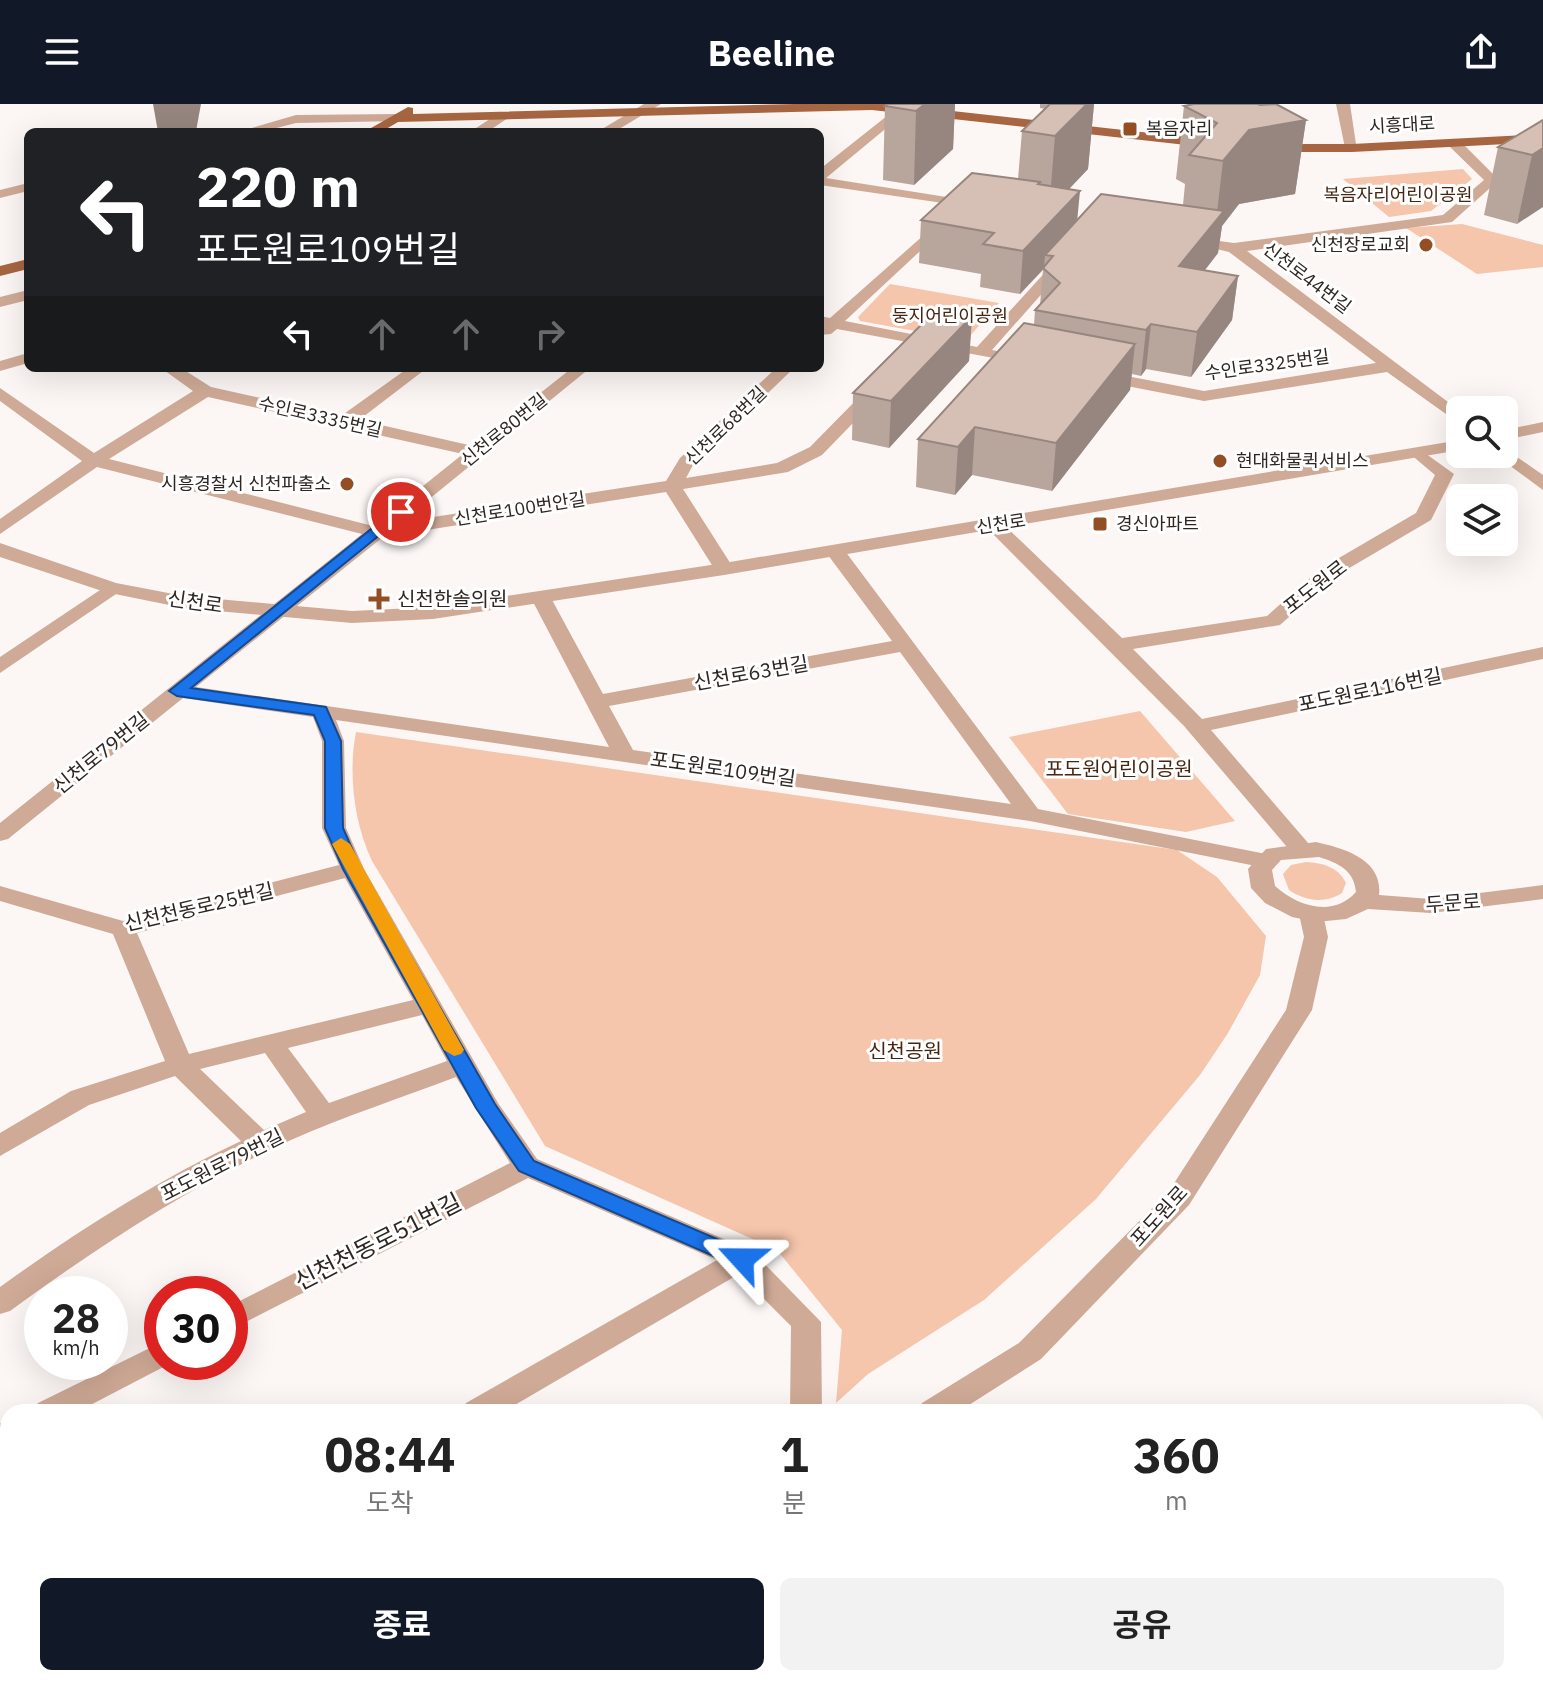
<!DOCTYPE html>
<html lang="ko">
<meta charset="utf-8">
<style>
body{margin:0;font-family:"IBM Plex Sans","Noto Sans KR",sans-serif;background:#f2f2f2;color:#222;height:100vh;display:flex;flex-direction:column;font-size:30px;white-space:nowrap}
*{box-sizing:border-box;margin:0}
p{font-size:26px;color:#767676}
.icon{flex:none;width:44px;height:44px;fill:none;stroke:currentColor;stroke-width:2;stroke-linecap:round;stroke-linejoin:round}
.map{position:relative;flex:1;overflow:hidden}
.sheet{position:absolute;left:0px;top:1300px;width:1544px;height:282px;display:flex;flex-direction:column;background:#fff;border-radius:24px 24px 0 0;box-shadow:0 8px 32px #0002}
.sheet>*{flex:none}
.hud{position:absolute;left:24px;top:24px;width:800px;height:244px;border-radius:12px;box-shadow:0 8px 32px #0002;background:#202124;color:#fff;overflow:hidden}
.controls{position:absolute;left:1446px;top:292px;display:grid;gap:16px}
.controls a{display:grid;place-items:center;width:72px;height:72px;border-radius:12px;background:#fff;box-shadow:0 8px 32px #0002;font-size:40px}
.speed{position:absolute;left:24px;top:1172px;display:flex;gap:16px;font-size:40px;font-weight:700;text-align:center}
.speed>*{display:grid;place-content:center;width:104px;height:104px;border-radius:50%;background:#fff;box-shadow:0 8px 32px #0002;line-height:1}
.speed small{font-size:20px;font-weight:400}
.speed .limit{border:12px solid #d22;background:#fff;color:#111}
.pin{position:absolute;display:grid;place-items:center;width:68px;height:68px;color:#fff;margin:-34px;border:4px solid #fff;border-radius:50%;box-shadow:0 2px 8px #0007}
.me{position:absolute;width:88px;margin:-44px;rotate:294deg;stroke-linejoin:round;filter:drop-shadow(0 0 6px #0008)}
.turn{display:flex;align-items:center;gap:28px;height:168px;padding:0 40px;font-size:36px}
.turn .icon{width:104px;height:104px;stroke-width:2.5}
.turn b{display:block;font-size:56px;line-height:68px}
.lanes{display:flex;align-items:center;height:76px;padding:0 40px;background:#0003;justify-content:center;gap:40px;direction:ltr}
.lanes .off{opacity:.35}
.eta{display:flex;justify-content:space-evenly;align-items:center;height:136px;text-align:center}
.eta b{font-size:48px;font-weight:700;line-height:56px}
.button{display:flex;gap:16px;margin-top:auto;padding:16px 40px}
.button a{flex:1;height:92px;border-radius:12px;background:#111827;color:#fff;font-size:32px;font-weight:700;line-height:92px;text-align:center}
.button a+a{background:#f2f2f2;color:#222}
header{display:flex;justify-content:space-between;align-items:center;height:104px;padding:0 40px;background:#111827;color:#fff;font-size:36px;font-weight:700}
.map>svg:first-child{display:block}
</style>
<header><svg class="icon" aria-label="menu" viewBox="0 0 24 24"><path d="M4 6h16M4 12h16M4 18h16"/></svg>Beeline<svg class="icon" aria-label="share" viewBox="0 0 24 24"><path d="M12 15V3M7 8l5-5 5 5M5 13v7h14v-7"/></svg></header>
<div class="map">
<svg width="1543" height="1581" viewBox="0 0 1543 1581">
<rect width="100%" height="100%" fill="#fcf7f5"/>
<g fill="#f5c5ac">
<polygon points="1463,65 1472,75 1431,107 1389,113 1343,75"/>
<polygon points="1462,120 1543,141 1543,163 1477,170 1406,124"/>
<polygon points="890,180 999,199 969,233 959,235 860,217 858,213"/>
<polygon points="1140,607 1235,717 1186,728 1068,710 1009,633"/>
<path d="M 356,628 L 1177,746 L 1217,773 L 1266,832 L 1260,871 L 1228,929 L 1200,971 L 1096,1095 L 984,1196 L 868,1270 L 836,1299 L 842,1226 L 777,1146 L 545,1042 L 372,757 C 354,719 348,670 356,628 Z"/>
<path d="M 1306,758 C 1323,759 1338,763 1346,779 L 1342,789 C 1325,800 1305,797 1289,786 L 1283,770 L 1291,761 Z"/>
</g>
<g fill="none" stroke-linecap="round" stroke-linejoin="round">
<g fill="#cfaa96" fill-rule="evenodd">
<polygon points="644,0 661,0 614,28 597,28"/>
<polygon points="902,0 909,4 907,7 826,74 972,97 979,101 977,104 820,81 820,65"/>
<polygon points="1336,0 1350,0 1357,47 1345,44"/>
<polygon points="499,9 511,12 487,28 470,28"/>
<polygon points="1449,36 1459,36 1499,76 1452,118 1247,147 1460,307 1460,320 1387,268 1204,297 1101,277 1093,272 1101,267 1204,287 1376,259 1229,148 1183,137 1190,133 1234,139 1443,111 1484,76 1449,42"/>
<polygon points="942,115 947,116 947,122 845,217 977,243 1059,153 1069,153 1069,159 992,246 1031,253 1031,261 837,225 831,230 820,231 820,212 830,214"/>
<polygon points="28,186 28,196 0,203 0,193"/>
<polygon points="28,249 28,259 0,267 0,257"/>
<path d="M 161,264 L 181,264 L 211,283 L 341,312 L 408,264 L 427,264 L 359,316 L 473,342 L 572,264 L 590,264 L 401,418 L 666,377 L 680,354 L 776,264 L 794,264 L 693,361 L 686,374 L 777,359 L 810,343 L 870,282 L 876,281 L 885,286 L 822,351 L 788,368 L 683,385 L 734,465 L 731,469 L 717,469 L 666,388 L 383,433 L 196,583 L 609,643 L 531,494 L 534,490 L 541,488 L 551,494 L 603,590 L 892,537 L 825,447 L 835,441 L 842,443 L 1038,705 L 1266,750 L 1278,757 L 1266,764 L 1030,717 L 336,616 L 344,637 L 346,724 L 364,765 L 498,999 L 537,1055 L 752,1147 L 821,1218 L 822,1308 L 790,1308 L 791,1222 L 739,1170 L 503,1308 L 461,1308 L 466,1299 L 717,1156 L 528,1074 L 230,1226 L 230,1202 L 510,1059 L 456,973 C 401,994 345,1012 291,1036 C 192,1081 99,1142 10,1207 L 0,1210 L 0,1183 C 76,1128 156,1077 241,1037 L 175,972 L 89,1001 L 0,1052 L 0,1029 L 71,987 L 165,957 L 113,830 L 0,797 L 0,782 L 123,817 L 339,761 L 322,724 L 322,637 L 313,613 L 183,594 L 8,735 L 0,737 L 0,719 L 362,430 L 97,363 L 0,430 L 0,415 L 82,357 L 0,297 L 0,284 L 94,349 L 193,287 ZM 208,293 L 463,350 L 373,422 L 109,355 ZM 900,548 L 1011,700 L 633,646 L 609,602 ZM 345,774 L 413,896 L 189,950 L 137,829 ZM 422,911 L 447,957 L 329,999 L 288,944 ZM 265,949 L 306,1008 L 264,1026 L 200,965 Z"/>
<polygon points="1418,344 1454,370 1431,416 1334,473 1280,521 1133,545 1202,615 1543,543 1543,555 1211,626 1309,740 1313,745 1309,750 1293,750 1184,622 984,421 993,415 1000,417 1122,534 1267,512 1320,465 1416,409 1435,371 1409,349"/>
<polygon points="1504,344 1543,371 1543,386 1498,353 1496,350 1504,350"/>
<polygon points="112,478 122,484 119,488 0,569 0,553"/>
<polygon points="1311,802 1323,810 1328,833 1312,906 1189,1101 1041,1255 958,1308 917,1308 922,1299 1019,1239 1169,1087 1286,906 1304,833 1299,810"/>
<polygon points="162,1238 162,1258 173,1258 77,1308 33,1308 38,1299"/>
<polygon points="8,1316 8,1343 0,1346 0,1319"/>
<polygon points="0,1346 8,1349 8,1380 0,1377"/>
<polygon points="205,1574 243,1574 246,1581 208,1581"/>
<polygon points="391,1574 433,1574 430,1581 388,1581"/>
</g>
<g fill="#cfaa96" fill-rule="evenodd">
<polygon points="395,10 402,14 400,17 296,19 261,28 238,28 296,11"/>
<polygon points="28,79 28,87 0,94 0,86"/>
<polygon points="1543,318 1543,328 1504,336 1504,326"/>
<polygon points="1460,336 1460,346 724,471 433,515 352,519 184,504 105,488 0,453 0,439 116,479 184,492 352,507 433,503 724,459"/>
<path d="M 1316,738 C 1343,744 1383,755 1379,791 L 1431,795 L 1543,781 L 1543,795 L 1431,809 L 1368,805 L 1346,815 L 1316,818 L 1292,813 L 1265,799 L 1251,784 L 1248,765 L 1266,745 ZM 1319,753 C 1338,759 1354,766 1356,788 C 1333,814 1297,802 1275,782 L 1272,766 L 1281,756 Z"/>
</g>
<g fill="#a76641" fill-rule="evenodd">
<polygon points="795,0 889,0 1213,36 1220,40 1213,44 872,6 398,18 381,28 364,28 408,3 413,4 413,10"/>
<polygon points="1543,30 1543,38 1352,48 1270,48 1263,44 1270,40 1352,40"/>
<polygon points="28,155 28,165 0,172 0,162"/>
</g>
</g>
<g fill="#b8a59c">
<polygon points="888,0 955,0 953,45 914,81 883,76 885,2"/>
<polygon points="1040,0 1094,0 1088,65 1069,85 1077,116 1183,101 1185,80 1176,75 1184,2 1194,0 1276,0 1306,16 1295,90 1239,100 1222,122 1218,149 1205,166 1238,172 1232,216 1191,273 1146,265 1141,272 1132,270 1130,286 1052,387 972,371 955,391 916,383 918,335 1034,221 1035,206 1040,201 1043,166 1020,190 980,183 981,170 919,159 921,116 1018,75 1022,27 1045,5 1040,4"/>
<polygon points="1543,16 1517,120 1484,111 1498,43"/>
<polygon points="972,212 969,257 889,344 852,336 853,289"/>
</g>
<g fill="#96867f">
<polygon points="153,0 201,0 196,27 158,28"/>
<polygon points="925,0 955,0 953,45 914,81 916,7"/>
<polygon points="1087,0 1094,0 1088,65 1049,106 1055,32"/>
<polygon points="1306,16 1295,90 1239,100 1222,122 1218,149 1174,206 1179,162 1216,117 1223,57 1249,26"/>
<polygon points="1543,44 1543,103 1517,120 1532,51"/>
<polygon points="1080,87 1076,129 1053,152 1045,151 1044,164 1020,190 1023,147"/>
<polygon points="1238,172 1232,216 1191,273 1197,228"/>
<polygon points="972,212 969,257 889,344 891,297"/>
<polygon points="1151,220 1146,265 1141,272 1146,226"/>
<polygon points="1135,240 1130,286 1052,387 1056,339"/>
<polygon points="975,323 972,371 955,391 958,343"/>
</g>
<g fill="#d6c0b5" stroke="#96867f" stroke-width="2">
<polygon points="888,0 925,0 916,7 885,2"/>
<polygon points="1050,0 1087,0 1055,32 1022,27"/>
<polygon points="1194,0 1258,0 1260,1 1276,0 1306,16 1249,26 1223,57 1189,51 1217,19 1184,2"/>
<polygon points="1543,16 1543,44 1532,51 1498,43"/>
<polygon points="972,69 1040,78 1038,80 1080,87 1023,147 983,140 994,129 921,116"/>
<polygon points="1101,90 1224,107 1179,162 1238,172 1197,228 1151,220 1146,226 1035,206 1060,179 1043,164 1053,152 1045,151"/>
<polygon points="936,206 972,212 891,297 853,289"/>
<polygon points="1024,219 1135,240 1056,339 975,323 958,343 918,335"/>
</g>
<polygon fill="#1a73e8" stroke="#114b97" stroke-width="2" points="396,405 408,408 191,584 326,603 341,637 343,724 361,765 495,1000 534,1057 750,1149 753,1155 750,1161 734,1161 519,1067 476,1004 343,765 325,724 325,637 314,611 177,592 169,587"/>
<polygon fill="#f59e0b" points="341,734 350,740 464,946 461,950 454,952 444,946 332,740"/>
<g fill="#934e24" stroke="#fff" stroke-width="3">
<rect x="1122" y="17" width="16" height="16" rx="4"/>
<circle cx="1426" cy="141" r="8"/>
<circle cx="1220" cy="357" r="8"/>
<circle cx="347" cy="380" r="8"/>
<rect x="1092" y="412" width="16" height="16" rx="4"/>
<path d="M375 483h8v8h8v8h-8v8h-8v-8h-8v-8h8z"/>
</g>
<g text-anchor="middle" stroke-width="6" stroke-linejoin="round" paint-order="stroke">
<g font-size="18" fill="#2e2621" stroke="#fff">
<text transform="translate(1402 21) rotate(-3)" y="6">시흥대로</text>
<text transform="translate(1307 174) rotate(37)" y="6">신천로44번길</text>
<text transform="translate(1267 261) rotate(-8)" y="6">수인로3325번길</text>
<text transform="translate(320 313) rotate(13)" y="6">수인로3335번길</text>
<text transform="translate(726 322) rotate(-44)" y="6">신천로68번길</text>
<text transform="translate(504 326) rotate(-39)" y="6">신천로80번길</text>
<text transform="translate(520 405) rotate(-9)" y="6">신천로100번안길</text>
<text transform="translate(1001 420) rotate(-9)" y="6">신천로</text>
</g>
<g font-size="18" fill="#2e2621" stroke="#fff" text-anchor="start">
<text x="1146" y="31">복음자리</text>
<text x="1410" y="147" text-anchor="end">신천장로교회</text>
<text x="1236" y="363">현대화물퀵서비스</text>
<text x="331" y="386" text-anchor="end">시흥경찰서 신천파출소</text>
<text x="1116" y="426">경신아파트</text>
</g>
<g font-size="18" fill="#462612" stroke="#fff">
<text x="1398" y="97">복음자리어린이공원</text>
<text x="950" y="218">둥지어린이공원</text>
</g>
<g font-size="20" fill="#2e2621" stroke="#fff">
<text transform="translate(1315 483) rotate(-38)" y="7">포도원로</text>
<text transform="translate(195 498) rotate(8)" y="7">신천로</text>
<text transform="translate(751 569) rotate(-10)" y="7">신천로63번길</text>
<text transform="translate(1370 586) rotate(-12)" y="7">포도원로116번길</text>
<text transform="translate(101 649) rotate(-39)" y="7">신천로79번길</text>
<text transform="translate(723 665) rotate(8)" y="7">포도원로109번길</text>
<text transform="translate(1453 799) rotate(-4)" y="7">두문로</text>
<text transform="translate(199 803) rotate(-13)" y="7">신천천동로25번길</text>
<text transform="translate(222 1061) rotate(-27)" y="7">포도원로79번길</text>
<text transform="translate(1159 1112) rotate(-48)" y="7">포도원로</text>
</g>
<g font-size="20" fill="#2e2621" stroke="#fff" text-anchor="start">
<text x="397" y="502">신천한솔의원</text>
</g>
<g font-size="20" fill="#462612" stroke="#fff">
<text x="1119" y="672">포도원어린이공원</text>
<text x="905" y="954">신천공원</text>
</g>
<g font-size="24" fill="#2e2621" stroke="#fff">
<text transform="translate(378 1138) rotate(-27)" y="8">신천천동로51번길</text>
</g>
</g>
</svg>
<div class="controls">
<a><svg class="icon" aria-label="search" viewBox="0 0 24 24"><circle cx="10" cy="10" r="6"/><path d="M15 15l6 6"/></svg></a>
<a><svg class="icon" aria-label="layers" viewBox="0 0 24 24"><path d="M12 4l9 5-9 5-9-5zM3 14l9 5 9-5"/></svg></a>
</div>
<div class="speed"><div>28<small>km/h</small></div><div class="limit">30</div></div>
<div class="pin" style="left:401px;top:408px;background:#d93025"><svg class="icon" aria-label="arrive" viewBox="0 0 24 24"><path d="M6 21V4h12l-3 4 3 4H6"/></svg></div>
<svg class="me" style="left:742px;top:1155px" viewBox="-20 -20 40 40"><path d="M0-17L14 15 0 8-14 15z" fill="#1a73e8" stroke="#fff" stroke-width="4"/></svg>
<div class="hud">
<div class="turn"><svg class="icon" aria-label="left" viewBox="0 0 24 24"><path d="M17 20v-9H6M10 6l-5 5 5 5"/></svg><div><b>220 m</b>포도원로109번길</div></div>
<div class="lanes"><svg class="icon" aria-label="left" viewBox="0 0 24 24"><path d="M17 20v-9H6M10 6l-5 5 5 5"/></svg><svg class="icon off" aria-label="ahead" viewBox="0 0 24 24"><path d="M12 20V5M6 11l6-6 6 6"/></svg><svg class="icon off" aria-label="ahead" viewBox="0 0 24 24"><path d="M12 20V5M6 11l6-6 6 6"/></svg><svg class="icon off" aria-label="right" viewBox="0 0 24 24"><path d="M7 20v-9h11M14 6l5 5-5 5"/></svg></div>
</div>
<section class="sheet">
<div class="eta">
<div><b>08:44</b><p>도착</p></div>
<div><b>1</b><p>분</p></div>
<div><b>360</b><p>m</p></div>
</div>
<div class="button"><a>종료</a><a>공유</a></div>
</section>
</div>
